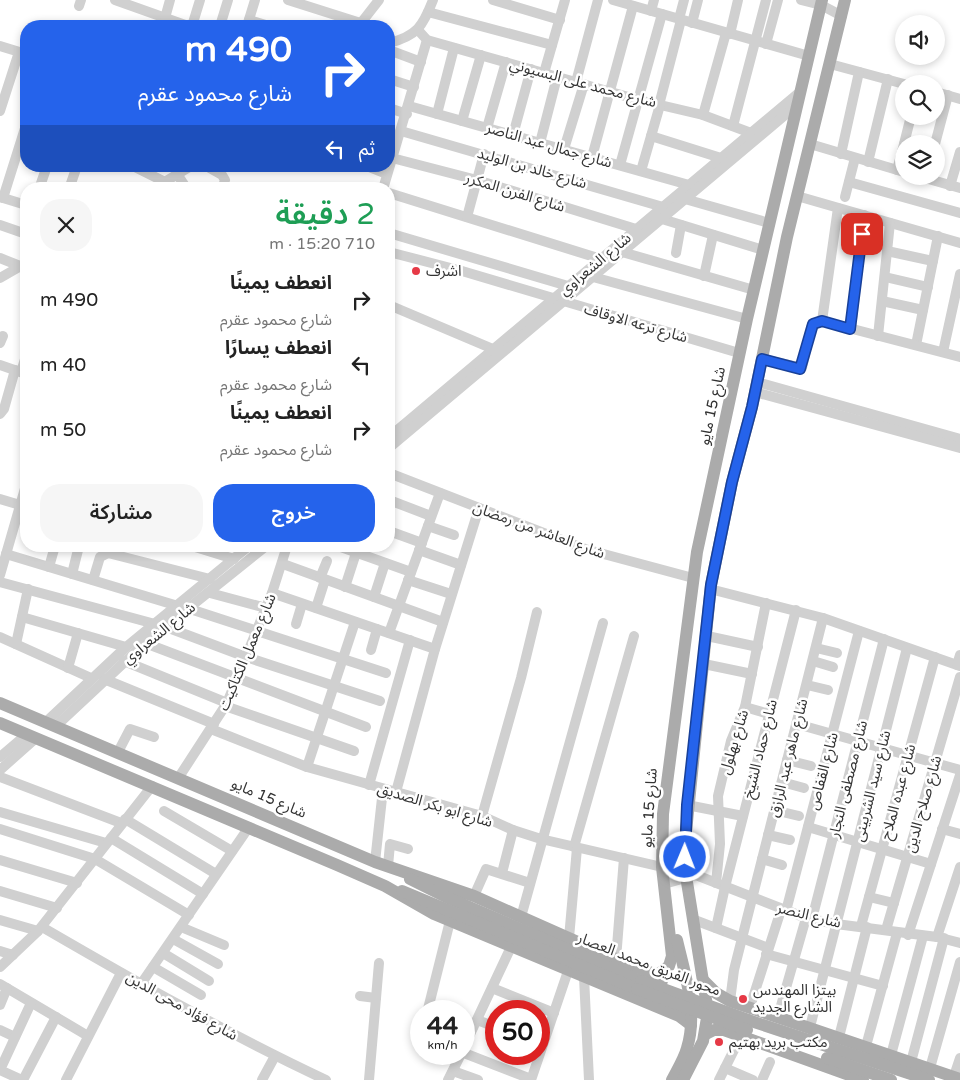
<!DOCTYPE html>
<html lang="ar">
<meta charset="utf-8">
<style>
body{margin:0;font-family:"Varela Round","Noto Sans Arabic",sans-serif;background:#f6f6f6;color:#222;direction:rtl;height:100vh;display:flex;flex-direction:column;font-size:19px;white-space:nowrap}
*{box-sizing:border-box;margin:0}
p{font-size:16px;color:#767676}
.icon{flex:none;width:28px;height:28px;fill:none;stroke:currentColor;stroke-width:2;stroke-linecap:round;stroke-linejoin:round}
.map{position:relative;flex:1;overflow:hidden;direction:ltr}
.sheet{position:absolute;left:20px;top:182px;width:375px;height:370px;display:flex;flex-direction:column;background:#fff;border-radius:20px;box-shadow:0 2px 8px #0003;direction:rtl}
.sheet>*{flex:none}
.banner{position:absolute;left:20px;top:20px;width:375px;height:152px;border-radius:20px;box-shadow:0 2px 8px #0003;direction:rtl;background:#2563eb;color:#fff;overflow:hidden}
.controls{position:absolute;left:895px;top:15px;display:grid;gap:10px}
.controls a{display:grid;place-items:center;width:50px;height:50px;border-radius:50%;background:#fff;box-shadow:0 2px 8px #0003;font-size:25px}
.speed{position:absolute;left:410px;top:1000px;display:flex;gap:10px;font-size:25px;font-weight:700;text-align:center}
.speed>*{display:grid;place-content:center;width:65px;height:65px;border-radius:50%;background:#fff;box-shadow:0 2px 8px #0003;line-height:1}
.speed small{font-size:12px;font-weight:400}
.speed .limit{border:8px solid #d22;background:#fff;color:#111}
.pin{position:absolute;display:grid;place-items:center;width:42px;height:42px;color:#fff;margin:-21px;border-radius:10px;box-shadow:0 2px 8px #0006}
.me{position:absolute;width:55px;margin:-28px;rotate:1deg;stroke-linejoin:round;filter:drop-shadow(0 0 4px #0008)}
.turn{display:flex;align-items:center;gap:18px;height:105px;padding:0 20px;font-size:22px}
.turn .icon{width:65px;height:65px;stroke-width:2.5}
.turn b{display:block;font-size:35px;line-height:42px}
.then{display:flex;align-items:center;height:48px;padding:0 20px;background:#0003;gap:10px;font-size:19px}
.round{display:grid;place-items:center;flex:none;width:52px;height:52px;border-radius:20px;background:#f6f6f6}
.overview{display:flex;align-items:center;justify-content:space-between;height:85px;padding:0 20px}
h1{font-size:30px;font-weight:600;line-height:38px;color:#1e9e55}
.primary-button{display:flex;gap:10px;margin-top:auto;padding:10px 20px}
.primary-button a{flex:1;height:58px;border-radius:20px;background:#2563eb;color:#fff;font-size:20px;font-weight:600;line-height:58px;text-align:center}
.primary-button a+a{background:#f6f6f6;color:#222}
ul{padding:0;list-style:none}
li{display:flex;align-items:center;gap:15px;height:65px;padding:0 20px}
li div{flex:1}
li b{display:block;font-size:19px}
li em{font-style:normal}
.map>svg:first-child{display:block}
</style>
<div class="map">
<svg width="960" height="1080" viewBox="0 0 960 1080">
<rect width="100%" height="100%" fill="#fff"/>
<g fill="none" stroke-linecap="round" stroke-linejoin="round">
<g stroke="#d0d0d0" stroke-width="10">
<polyline points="115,0 188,26"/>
<polyline points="288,0 370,26"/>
<polyline points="493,0 560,20"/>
<polyline points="613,0 809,56"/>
<polyline points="801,0 821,5 842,16"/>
<polyline points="79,6 81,0"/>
<polyline points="651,11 654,0"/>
<polyline points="428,12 552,45"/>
<polyline points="165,18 170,0"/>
<polyline points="679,19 684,0"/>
<polyline points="249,20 269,26"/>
<polyline points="361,23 379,0"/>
<polyline points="692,23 698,0"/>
<polyline points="192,26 200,0"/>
<polyline points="220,26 228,0"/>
<polyline points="247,26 255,0"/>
<polyline points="418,30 427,40 639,100 703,115 751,133"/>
<polyline points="730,34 738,0"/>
<path d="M 389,43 C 417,36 423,26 433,0"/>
<polyline points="766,44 778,0"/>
<polyline points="0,46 26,54"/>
<polyline points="389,50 421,62"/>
<polyline points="830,64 904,84"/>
<polyline points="544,73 565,0"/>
<polyline points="389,79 414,87"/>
<polyline points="576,82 598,0"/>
<polyline points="936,92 960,99"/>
<polyline points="659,105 681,20"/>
<polyline points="409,106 689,185"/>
<polyline points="389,108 407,114"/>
<polyline points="0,111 19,52"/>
<polyline points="437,114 454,48"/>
<polyline points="703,115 726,33"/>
<polyline points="462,121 481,55"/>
<polyline points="733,126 766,0"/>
<polyline points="487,128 506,62"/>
<polyline points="401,131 663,207"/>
<polyline points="513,135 531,69"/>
<polyline points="651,136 721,158"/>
<polyline points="540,143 557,77"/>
<polyline points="810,144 904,172"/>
<polyline points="904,144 911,116"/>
<polyline points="935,144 948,95"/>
<polyline points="564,149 584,84"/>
<polyline points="841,154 859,72"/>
<polyline points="592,157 633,6"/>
<polyline points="392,158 477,180 636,229"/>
<polyline points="868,162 888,79"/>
<polyline points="620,165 662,14"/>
<polyline points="133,166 165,182"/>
<polyline points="206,166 222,175 225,180 222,189"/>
<polyline points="367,166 387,174"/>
<polyline points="897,170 904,144"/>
<polyline points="641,171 660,105"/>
<polyline points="177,174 187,189"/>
<polyline points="918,176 960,188"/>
<polyline points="849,182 960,213"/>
<polyline points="71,185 80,189"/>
<polyline points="950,186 960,152"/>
<polyline points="39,189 47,166"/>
<polyline points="69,189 77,166"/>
<polyline points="153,189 191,166"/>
<polyline points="383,189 427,40"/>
<polyline points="389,193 601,259"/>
<polyline points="797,196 960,243"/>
<polyline points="0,197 26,205"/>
<polyline points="845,197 855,158"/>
<polyline points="3,198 26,125"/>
<polyline points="685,199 769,223"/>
<polyline points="467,217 484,154"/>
<polyline points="662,219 763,250"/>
<polyline points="0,225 26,234"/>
<polyline points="389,233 568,286"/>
<polyline points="887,251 933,261"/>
<polyline points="389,252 462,271 739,353"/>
<polyline points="622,252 754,290"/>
<polyline points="676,253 681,225"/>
<polyline points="0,258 25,268"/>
<polyline points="704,276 713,235"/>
<polyline points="593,277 747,319"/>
<polyline points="885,277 928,287"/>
<polyline points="0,278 26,263"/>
<polyline points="882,301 923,310"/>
<polyline points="389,305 493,349"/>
<polyline points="822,321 838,208"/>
<polyline points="851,329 864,215"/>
<polyline points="878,336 890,223"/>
<polyline points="0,343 3,336"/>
<polyline points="916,345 938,236"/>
<polyline points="943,352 960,274"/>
<polyline points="762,359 802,368 811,328 813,324 822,321 960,357"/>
<polyline points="0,365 26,374"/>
<polyline points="21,372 26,356"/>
<polyline points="757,382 960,439"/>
<polyline points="755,392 960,448"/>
<polyline points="0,414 4,409 15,370"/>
<polyline points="389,437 801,91"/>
<polyline points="389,448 797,105"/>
<polyline points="389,473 585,549 693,578"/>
<polyline points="0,499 20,505"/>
<polyline points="389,500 431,516"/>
<polyline points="428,526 454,535"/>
<polyline points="389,531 422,543"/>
<polyline points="192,546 234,559"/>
<polyline points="338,546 411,572"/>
<polyline points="419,550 461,565"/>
<polyline points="6,554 178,606"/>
<polyline points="283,564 443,622"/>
<polyline points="49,567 55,546"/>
<polyline points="72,574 79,546"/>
<polyline points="0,575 26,485"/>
<polyline points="320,578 327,561"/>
<polyline points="93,580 100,557 108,553 210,579"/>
<polyline points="408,580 451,594"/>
<polyline points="0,582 155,624"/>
<polyline points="345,587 356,553"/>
<polyline points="710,589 823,618 960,666"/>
<polyline points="210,593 266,608"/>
<polyline points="272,593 435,649"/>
<polyline points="374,597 385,563"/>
<polyline points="316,608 325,580"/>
<polyline points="190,609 386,673"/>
<polyline points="22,617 126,647"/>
<polyline points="296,624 302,604"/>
<polyline points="166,627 246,657 380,701"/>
<polyline points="389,633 440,493"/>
<polyline points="707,636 758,647"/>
<polyline points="0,637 91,678"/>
<polyline points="145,643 366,727"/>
<polyline points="16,644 28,589"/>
<polyline points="816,648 837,653"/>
<polyline points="371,650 377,629"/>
<polyline points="124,661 227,703"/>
<polyline points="813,661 833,667"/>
<polyline points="704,664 752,674"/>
<polyline points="957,665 960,655"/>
<polyline points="68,668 78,633"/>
<polyline points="104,679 214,724"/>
<polyline points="807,685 828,690"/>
<polyline points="225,706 354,751"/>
<polyline points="745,707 769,714"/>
<polyline points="46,722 126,647 249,546"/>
<polyline points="797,724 960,770"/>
<polyline points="56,726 145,643 266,546"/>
<polyline points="211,729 307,767 482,816 513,830 541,839 662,867"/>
<polyline points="118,752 130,729 154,737"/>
<polyline points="0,757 27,734"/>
<polyline points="787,760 811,766"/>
<polyline points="307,767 355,622"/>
<polyline points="0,770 36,738"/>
<polyline points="0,777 121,823"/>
<polyline points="179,777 227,703 272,593 287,546"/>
<polyline points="782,782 804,788"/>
<polyline points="369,785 410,640"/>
<polyline points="396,792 435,649 479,508"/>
<polyline points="687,805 743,816"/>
<polyline points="774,810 799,816"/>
<polyline points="164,811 232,851"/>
<polyline points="0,812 106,843"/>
<polyline points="482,816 521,678 537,612"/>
<polyline points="125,819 216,874"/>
<polyline points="808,827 931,864"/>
<polyline points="0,829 95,859 189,915"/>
<polyline points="942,829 960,834"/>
<polyline points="768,835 790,840"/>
<polyline points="111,838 203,894"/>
<polyline points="574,847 634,636"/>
<polyline points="762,859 782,865"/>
<polyline points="0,860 77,883"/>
<polyline points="375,862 383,789"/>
<polyline points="388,866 390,844 408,849"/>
<polyline points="502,873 513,830"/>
<polyline points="716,883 720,844 718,796 731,741 745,707 766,603"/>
<polyline points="664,884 696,875 806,918 836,924 937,937 960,943"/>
<polyline points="0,891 57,908"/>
<polyline points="474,896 486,869 530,883"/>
<polyline points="869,897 894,903"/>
<polyline points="786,911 859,631"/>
<polyline points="521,917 603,623"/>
<polyline points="692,919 768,948"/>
<polyline points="812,919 884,639"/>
<polyline points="0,920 38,931"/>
<polyline points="861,926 935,657"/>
<path d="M 42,927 C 135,981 228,1034 326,1080"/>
<polyline points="181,927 224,945"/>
<polyline points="716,928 725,887 796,610"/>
<polyline points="886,930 960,677"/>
<polyline points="908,935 960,775"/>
<polyline points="937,937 960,867"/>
<polyline points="569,938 577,848"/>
<polyline points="173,939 218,964"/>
<polyline points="0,951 13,955"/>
<polyline points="163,953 209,981"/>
<polyline points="766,954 883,986"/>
<polyline points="616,959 624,858"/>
<polyline points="0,967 38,931 152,786"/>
<polyline points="153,967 201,995"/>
<polyline points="584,977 589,1080"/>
<polyline points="0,984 88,1036"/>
<polyline points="141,984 249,827"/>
<polyline points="492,988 554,1013"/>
<polyline points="360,996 376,998"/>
<polyline points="730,1001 734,970 823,618"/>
<polyline points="0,1005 7,988"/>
<polyline points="750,1007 781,910"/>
<polyline points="428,1009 450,921"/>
<polyline points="778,1016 806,918"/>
<polyline points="477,1020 496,1027"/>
<polyline points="810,1027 907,648"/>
<polyline points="0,1030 15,1037"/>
<polyline points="839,1037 867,927"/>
<polyline points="866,1046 897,933"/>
<polyline points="464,1047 511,947"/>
<polyline points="464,1053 531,1079"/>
<polyline points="891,1055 923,936"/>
<polyline points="911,1062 944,938"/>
<polyline points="725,1068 753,1080"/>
<polyline points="930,1068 960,962"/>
<polyline points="453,1071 478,1080"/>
<polyline points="954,1076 960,1058"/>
<polyline points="22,1080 0,1070 31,1003"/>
<polyline points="23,1080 56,1017"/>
<polyline points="66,1080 121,973"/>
<polyline points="262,1080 275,1056"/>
<polyline points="369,1080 379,963"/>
<polyline points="448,1080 461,1054"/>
<polyline points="531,1080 568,971"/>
<polyline points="719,1080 741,1036"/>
<polyline points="762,1080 770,1062"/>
</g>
<g stroke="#ababab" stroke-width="12">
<polyline points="0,703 375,862 474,896 616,959 657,975 662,981"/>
<polyline points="0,723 337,865 385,886 434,914 679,1016 691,1025"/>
<polyline points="410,879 446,897 641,981"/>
<polyline points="402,891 637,989"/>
<polyline points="657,975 669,966 672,956 662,867 663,814 697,552 747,319 822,0"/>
<polyline points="704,981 716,993 730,1001 960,1079"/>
<polyline points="748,1020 929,1080"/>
<polyline points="706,1034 714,1030 724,1030 863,1080"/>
<polyline points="827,1058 891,1080"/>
<path d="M 672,1080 C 677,1070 684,1059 687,1048 C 698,1012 685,975 677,940"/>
<polyline points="683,1080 703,1041 708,1012 686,876 685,842 711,585 732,482 752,407 787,237 845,0"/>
</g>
<g stroke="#ababab" stroke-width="12">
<polyline points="641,981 748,1020"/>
<polyline points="637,989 747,1030"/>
</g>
</g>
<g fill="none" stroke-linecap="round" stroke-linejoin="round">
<defs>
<polyline id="route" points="685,857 687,805 711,585 732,482 752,407 762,359 800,369 813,324 822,321 850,329 862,234"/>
</defs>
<use href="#route" stroke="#184099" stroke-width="12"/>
<use href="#route" stroke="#2563eb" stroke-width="9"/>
</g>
<g fill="#e63946" stroke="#fff" stroke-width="2">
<circle cx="416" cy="271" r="5"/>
<circle cx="743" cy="999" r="5"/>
<circle cx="719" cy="1042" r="5"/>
</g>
<g text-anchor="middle" stroke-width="5" stroke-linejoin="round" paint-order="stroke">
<g font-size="15" fill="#333" stroke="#fff">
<text transform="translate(583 83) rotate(15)" y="5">شارع محمد على البسيوني</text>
<text transform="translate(549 145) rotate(16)" y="5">شارع جمال عبد الناصر</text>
<text transform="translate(532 168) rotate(16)" y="5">شارع خالد بن الوليد</text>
<text transform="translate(515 192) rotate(17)" y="5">شارع الفرن المكرر</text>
<text transform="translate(595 264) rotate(-40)" y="5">شارع الشعراوي</text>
<text transform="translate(636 323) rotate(16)" y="5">شارع ترعه الاوقاف</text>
<text transform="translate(712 406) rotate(-78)" y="5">شارع 15 مايو</text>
<text transform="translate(539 530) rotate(20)" y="5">شارع العاشر من رمضان</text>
<text transform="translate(159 633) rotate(-39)" y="5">شارع الشعراوي</text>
<text transform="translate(247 652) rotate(-67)" y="5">شارع معمل الكتاكيت</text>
<text transform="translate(734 742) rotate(-73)" y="5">شارع بهلول</text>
<text transform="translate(760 749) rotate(-76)" y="5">شارع حماد الشيخ</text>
<text transform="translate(788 758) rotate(-76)" y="5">شارع ماهر عبد الرازق</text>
<text transform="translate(823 771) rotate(-75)" y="5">شارع القفاص</text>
<text transform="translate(848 779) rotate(-76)" y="5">شارع مصطفى النجار</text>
<text transform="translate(872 786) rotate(-76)" y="5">شارع سيد الشربينى</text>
<text transform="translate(898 792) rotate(-75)" y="5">شارع عبده الملاح</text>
<text transform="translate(269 798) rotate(23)" y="5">شارع 15 مايو</text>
<text transform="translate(923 804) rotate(-74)" y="5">شارع صلاح الدين</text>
<text transform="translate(435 805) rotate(17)" y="5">شارع ابو بكر الصديق</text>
<text transform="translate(649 808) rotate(-86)" y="5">شارع 15 مايو</text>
<text transform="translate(809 915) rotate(14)" y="5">شارع النصر</text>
<text transform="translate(649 964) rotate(21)" y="5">محور الفريق محمد العصار</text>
<text transform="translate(182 1006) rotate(29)" y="5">شارع فؤاد محى الدين</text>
</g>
<g font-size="15" fill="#333" stroke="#fff" text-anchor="start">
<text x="426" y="276">اشرف</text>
<text x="753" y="995">بيتزا المهندس<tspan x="753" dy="17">الشارع الجديد</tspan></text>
<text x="729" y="1047">مكتب بريد بهتيم</text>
</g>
</g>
</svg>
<div class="controls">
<a><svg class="icon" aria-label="sound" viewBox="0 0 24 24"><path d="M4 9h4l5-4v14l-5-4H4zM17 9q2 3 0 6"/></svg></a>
<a><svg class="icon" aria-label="search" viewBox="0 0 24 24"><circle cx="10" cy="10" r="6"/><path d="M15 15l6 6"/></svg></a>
<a><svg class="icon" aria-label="layers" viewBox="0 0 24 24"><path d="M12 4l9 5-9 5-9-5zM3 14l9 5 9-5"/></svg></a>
</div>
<div class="speed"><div>44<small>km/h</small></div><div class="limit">50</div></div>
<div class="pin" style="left:862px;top:234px;background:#d93025"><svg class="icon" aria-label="arrive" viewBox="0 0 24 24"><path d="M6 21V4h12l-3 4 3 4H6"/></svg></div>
<svg class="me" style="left:685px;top:857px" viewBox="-20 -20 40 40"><circle r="17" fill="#2563eb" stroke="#fff" stroke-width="3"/><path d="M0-11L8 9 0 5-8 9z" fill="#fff"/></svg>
<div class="banner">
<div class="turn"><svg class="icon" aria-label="right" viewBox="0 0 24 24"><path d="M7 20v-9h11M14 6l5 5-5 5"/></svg><div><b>490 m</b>شارع محمود عقرم</div></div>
<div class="then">ثم<svg class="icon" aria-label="left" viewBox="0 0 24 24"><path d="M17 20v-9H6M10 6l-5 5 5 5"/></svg></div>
</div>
<section class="sheet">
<div class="overview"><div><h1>2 دقيقة</h1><p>710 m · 15:20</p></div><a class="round"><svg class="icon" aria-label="close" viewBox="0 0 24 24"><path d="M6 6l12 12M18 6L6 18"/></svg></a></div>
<ul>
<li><svg class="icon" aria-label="right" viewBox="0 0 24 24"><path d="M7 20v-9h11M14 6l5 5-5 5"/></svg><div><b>انعطف يمينًا</b><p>شارع محمود عقرم</p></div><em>490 m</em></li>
<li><svg class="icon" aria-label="left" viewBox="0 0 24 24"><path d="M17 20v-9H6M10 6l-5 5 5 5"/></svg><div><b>انعطف يسارًا</b><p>شارع محمود عقرم</p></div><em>40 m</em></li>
<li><svg class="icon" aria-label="right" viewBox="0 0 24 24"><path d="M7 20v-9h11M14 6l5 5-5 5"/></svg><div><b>انعطف يمينًا</b><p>شارع محمود عقرم</p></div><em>50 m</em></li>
</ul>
<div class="primary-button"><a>خروج</a><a>مشاركة</a></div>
</section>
</div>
